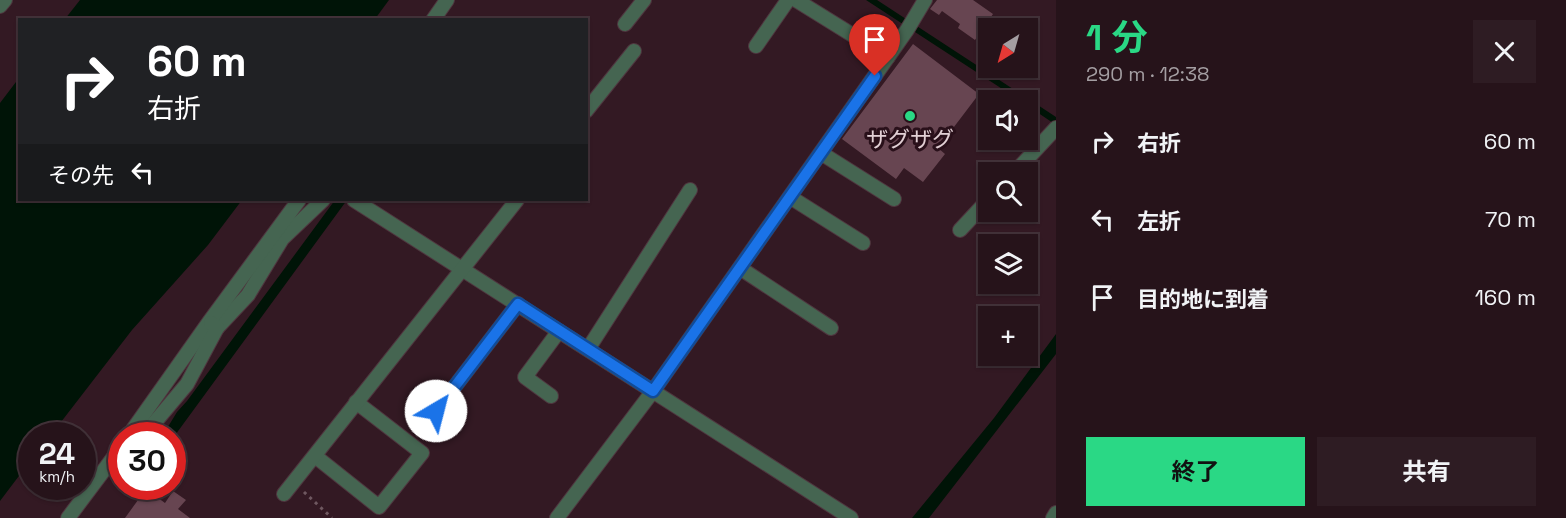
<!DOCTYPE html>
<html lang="ja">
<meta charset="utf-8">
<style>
body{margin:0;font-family:"Space Grotesk","Noto Sans JP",sans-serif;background:#2e1c23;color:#f1f3f6;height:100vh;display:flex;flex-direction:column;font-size:22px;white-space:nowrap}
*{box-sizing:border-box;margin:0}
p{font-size:20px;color:#a49ea2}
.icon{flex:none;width:33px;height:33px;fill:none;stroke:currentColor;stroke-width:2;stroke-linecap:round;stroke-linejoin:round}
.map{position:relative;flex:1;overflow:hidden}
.sheet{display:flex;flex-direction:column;background:#26131a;width:510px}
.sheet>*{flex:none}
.guide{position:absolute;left:18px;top:18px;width:570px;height:183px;border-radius:0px;box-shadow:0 2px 4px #0004,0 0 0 2px #423239;background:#202124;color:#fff;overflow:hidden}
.needle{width:39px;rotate:217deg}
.buttons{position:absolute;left:978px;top:18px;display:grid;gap:12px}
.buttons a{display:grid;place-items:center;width:60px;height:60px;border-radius:0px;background:#26131a;box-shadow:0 2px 4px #0004,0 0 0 2px #423239;font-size:30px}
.speed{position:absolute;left:18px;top:422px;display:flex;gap:12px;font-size:30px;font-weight:700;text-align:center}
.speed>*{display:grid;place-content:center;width:78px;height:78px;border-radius:50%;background:#26131a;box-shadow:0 2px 4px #0004,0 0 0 2px #423239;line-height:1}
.speed small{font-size:15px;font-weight:400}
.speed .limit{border:9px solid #d22;background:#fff;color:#111}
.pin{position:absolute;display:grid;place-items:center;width:51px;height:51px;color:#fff;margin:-62px -26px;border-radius:50% 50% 50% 0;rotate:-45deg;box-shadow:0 0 6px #0007}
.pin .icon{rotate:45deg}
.me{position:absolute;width:66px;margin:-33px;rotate:37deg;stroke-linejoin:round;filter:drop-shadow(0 0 4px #0008)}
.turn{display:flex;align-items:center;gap:21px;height:126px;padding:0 30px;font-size:27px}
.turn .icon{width:78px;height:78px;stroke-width:2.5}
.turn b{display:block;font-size:42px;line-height:51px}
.then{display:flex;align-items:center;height:57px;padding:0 30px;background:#0003;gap:12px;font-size:22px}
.round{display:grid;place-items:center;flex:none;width:63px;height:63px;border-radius:0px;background:#2e1c23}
.headline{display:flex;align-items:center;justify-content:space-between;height:102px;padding:0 30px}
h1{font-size:36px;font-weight:700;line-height:45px;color:#2ad885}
.button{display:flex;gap:12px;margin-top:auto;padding:12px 30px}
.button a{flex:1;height:69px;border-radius:0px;background:#2ad885;color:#111;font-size:24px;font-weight:700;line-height:69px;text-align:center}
.button a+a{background:#2e1c23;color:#f1f3f6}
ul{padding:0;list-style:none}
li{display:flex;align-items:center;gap:18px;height:78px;padding:0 30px}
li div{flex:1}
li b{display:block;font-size:22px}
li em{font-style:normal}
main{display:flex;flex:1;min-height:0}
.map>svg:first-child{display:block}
</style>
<main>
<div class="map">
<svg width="1056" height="518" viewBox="0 0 1056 518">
<rect width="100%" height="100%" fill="#331923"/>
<g fill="#001407">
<polygon points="80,0 389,0 375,19 65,19"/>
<polygon points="866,0 877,0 1056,117 1056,125 1028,106 1028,100 1019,100"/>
<polygon points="19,78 20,200 242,200 208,245 132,330 51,435 32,435 31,460 0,501 0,103"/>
<polygon points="335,200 347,200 173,438 172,435 163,435 177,412 187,401"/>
<polygon points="1056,334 1056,354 929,518 912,518 994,418"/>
</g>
<g fill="#674551">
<polygon points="937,0 973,0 993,14 975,40 958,28 960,24 942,11 939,15 930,9"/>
<polygon points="913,44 979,94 938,148 945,154 923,182 904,168 896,179 842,139"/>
<polygon points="146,489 165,503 173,491 186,500 178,509 190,518 125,518"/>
</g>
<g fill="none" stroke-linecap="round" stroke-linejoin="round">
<defs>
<g id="minor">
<polyline points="796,0 888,57"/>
<polyline points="0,6 5,0"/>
<polyline points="433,20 447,0"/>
<polyline points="625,24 644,0"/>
<polyline points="756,46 788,0"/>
<polyline points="586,111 634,51"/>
<polyline points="821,153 894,199"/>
<polyline points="1015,172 1056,128"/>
<polyline points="790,197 863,243"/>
<polyline points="354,200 851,518"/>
<polyline points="960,230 988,200"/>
<polyline points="740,268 831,328"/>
<polyline points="217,328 248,295 282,239 323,200"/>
<polyline points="588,349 690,190"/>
<polyline points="551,396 525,377 559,331"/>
<polyline points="436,411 518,304"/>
<polyline points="129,435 209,322 299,200"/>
<polyline points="144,435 187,384 217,328 211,323"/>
<polyline points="315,456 379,507 422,453 356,402"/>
<polyline points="284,494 517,200"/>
<polyline points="68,518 122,446"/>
<polyline points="557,518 653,391 907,30 925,0"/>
<polyline points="1053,518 1056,513"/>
</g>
</defs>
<use href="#minor" stroke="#4f363f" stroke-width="16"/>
<polyline stroke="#6f5860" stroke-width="3" stroke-dasharray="3 4.5" stroke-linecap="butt" points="304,492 332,518"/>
<use href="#minor" stroke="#456551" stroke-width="14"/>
</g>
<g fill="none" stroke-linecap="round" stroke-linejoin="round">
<defs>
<polyline id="route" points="436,411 518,304 653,391 875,76"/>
</defs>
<use href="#route" stroke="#114b97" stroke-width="15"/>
<use href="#route" stroke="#1a73e8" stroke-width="10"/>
</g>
<circle fill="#2ad885" stroke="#29101a" stroke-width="2" cx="910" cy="116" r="6"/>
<g text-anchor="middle" stroke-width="6" stroke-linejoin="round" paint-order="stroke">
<g font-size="22" fill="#e2d0d5" stroke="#29101a">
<text x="910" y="147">ザグザグ</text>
</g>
</g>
</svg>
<div class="buttons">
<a><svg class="needle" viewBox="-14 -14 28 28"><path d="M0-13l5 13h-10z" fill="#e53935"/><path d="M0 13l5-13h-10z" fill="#a49ea2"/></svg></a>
<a><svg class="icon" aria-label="sound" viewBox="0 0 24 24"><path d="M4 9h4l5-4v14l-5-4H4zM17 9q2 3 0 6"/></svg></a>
<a><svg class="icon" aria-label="search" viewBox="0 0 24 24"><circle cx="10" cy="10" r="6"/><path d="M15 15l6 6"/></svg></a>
<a><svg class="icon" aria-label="layers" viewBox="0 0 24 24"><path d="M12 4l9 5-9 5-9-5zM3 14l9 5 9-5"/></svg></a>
<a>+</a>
</div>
<div class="speed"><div>24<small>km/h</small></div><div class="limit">30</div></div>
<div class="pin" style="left:875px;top:76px;background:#d93025"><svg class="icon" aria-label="arrive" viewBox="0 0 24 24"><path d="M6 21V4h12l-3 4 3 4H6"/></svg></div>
<svg class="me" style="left:436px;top:411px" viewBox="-20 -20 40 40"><circle r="19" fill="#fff"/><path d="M0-13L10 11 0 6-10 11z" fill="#1a73e8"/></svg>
<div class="guide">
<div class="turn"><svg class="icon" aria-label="right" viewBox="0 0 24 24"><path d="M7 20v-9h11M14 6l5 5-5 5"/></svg><div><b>60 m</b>右折</div></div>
<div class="then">その先<svg class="icon" aria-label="left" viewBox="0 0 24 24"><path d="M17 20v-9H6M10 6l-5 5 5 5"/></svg></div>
</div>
</div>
<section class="sheet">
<div class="headline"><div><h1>1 分</h1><p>290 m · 12:38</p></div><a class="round"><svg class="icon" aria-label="close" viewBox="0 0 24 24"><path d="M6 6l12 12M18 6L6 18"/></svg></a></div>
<ul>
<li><svg class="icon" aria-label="right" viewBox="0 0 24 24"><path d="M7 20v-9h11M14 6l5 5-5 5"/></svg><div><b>右折</b></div><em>60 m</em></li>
<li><svg class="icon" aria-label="left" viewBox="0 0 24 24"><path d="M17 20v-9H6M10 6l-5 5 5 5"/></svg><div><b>左折</b></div><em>70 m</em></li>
<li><svg class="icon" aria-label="arrive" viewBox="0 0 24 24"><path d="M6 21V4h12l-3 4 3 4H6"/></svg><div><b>目的地に到着</b></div><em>160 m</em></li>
</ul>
<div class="button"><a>終了</a><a>共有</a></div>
</section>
</main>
